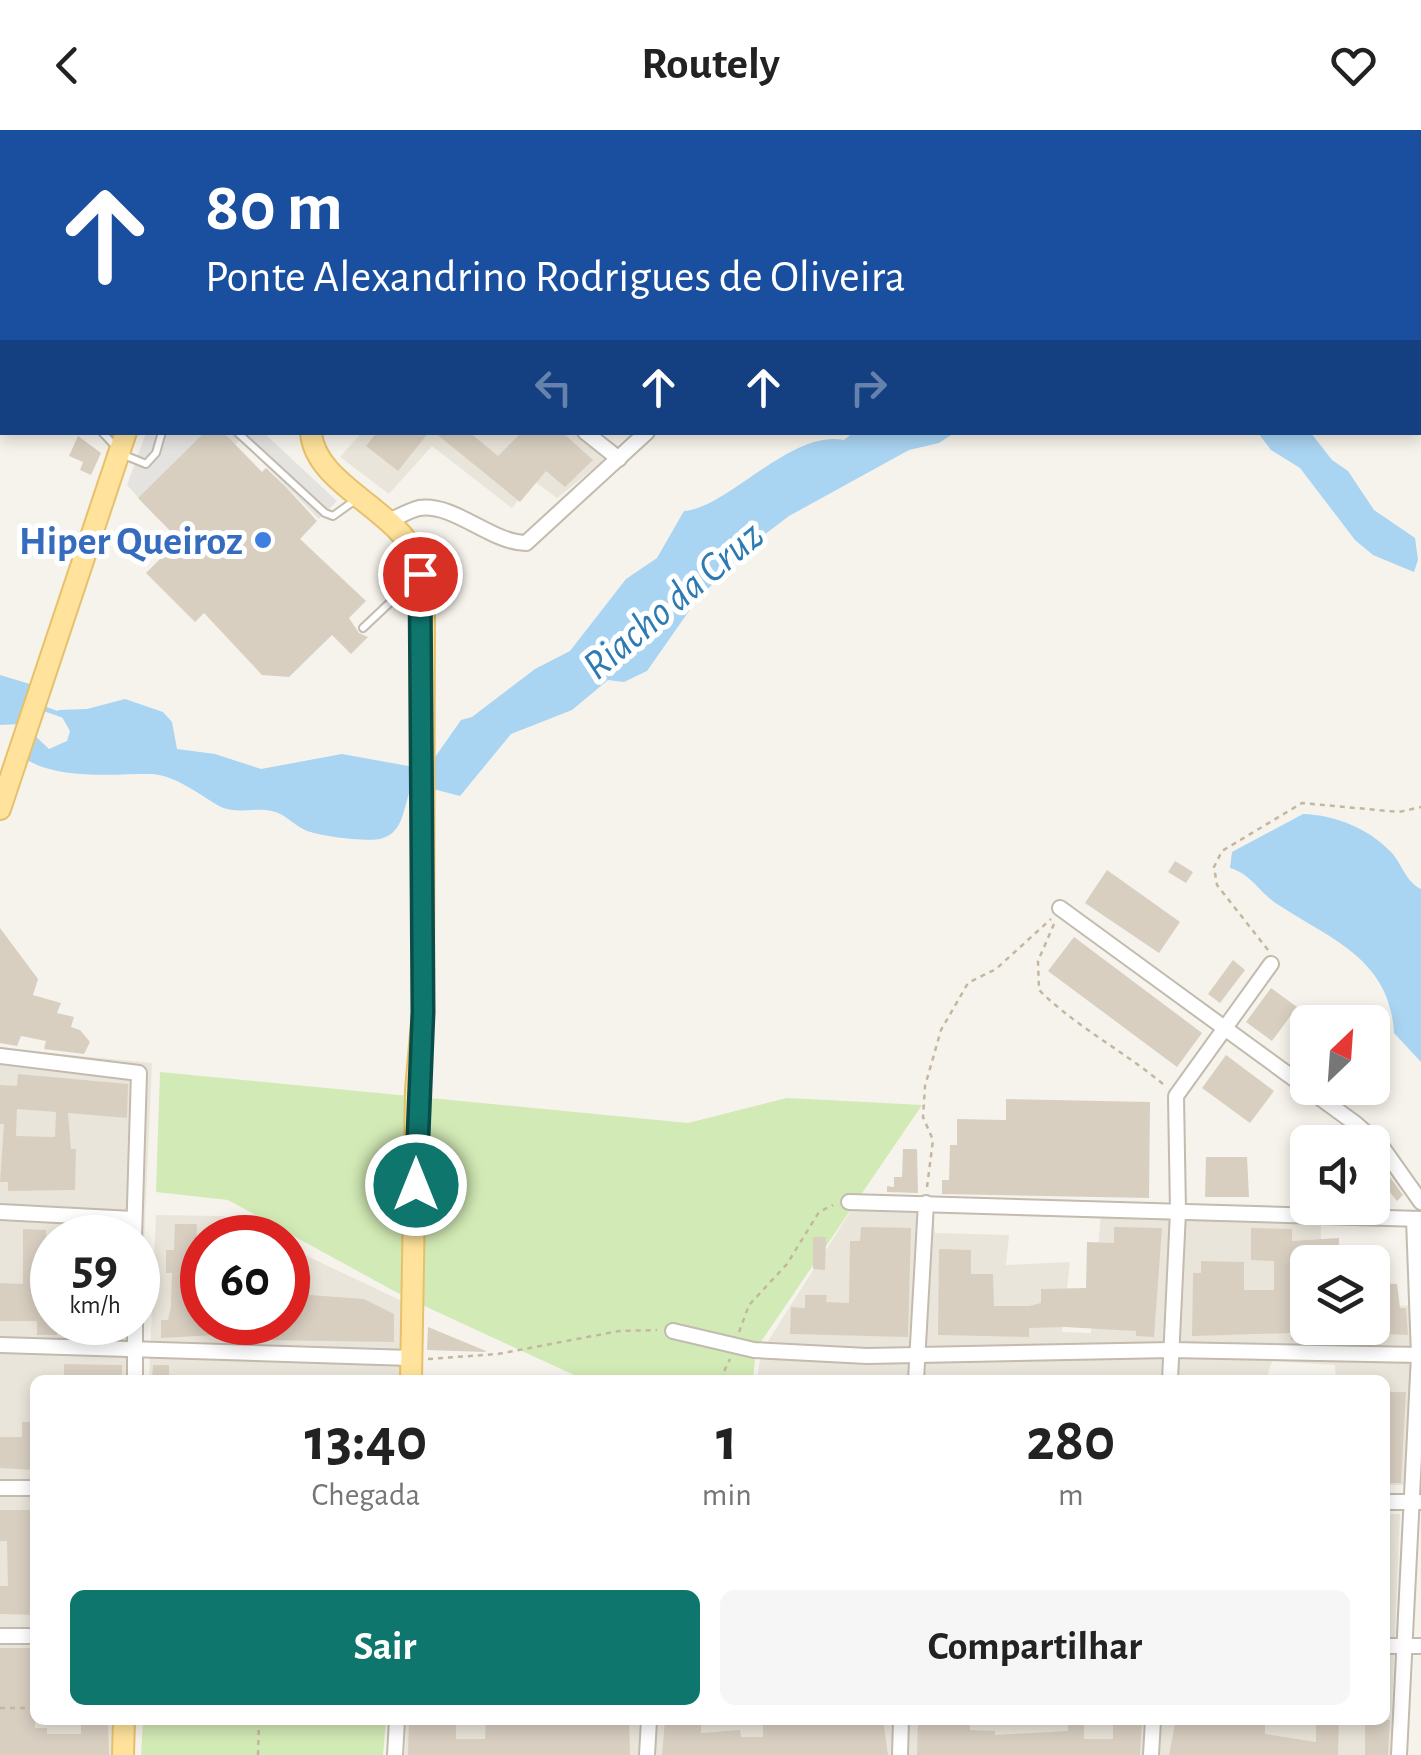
<!DOCTYPE html>
<html lang="pt">
<style>
body{margin:0;font-family:"Alegreya Sans",sans-serif;background:#f6f6f6;color:#222;height:100vh;display:flex;flex-direction:column;font-size:38px;white-space:nowrap}
*{box-sizing:border-box;margin:0}
p{font-size:32px;color:#767676}
.icon{flex:none;width:55px;height:55px;fill:none;stroke:currentColor;stroke-width:2;stroke-linecap:round;stroke-linejoin:round}
.map{position:relative;flex:1;overflow:hidden}
.drawer{position:absolute;left:30px;top:1245px;width:1360px;height:350px;display:flex;flex-direction:column;background:#fff;border-radius:15px;box-shadow:0 5px 15px #0003}
.drawer>*{flex:none}
.banner{position:absolute;left:0px;top:0px;width:1422px;height:305px;box-shadow:0 5px 15px #0003;background:#1a4fa0;color:#fff;overflow:hidden}
.needle{width:65px;rotate:25deg}
.tools{position:absolute;left:1290px;top:875px;display:grid;gap:20px}
.tools a{display:grid;place-items:center;width:100px;height:100px;border-radius:15px;background:#fff;box-shadow:0 5px 15px #0003;font-size:50px}
.speed{position:absolute;left:30px;top:1085px;display:flex;gap:20px;font-size:50px;font-weight:700;text-align:center}
.speed>*{display:grid;place-content:center;width:130px;height:130px;border-radius:50%;background:#fff;box-shadow:0 5px 15px #0003;line-height:1}
.speed small{font-size:25px;font-weight:400}
.speed .limit{border:15px solid #d22;background:#fff;color:#111}
.pin{position:absolute;display:grid;place-items:center;width:85px;height:85px;color:#fff;margin:-42px;border:5px solid #fff;border-radius:50%;box-shadow:0 2px 10px #0007}
.me{position:absolute;width:110px;margin:-55px;rotate:0deg;stroke-linejoin:round;filter:drop-shadow(0 0 8px #0008)}
.turn{display:flex;align-items:center;gap:35px;height:210px;padding:0 40px;font-size:45px}
.turn .icon{width:130px;height:130px;stroke-width:2.5}
.turn b{display:block;font-size:70px;line-height:85px}
.lanes{display:flex;align-items:center;height:95px;padding:0 40px;background:#0003;justify-content:center;gap:50px;direction:ltr}
.lanes .off{opacity:.35}
.eta{display:flex;justify-content:space-evenly;align-items:center;height:170px;text-align:center}
.eta b{font-size:60px;font-weight:700;line-height:70px}
.primary-button{display:flex;gap:20px;margin-top:auto;padding:20px 40px}
.primary-button a{flex:1;height:115px;border-radius:15px;background:#0f766e;color:#fff;font-size:40px;font-weight:700;line-height:115px;text-align:center}
.primary-button a+a{background:#f6f6f6;color:#222}
header{display:flex;justify-content:space-between;align-items:center;height:130px;padding:0 40px;background:#fff;font-size:45px;font-weight:700}
.map>svg:first-child{display:block}
</style>
<header><svg class="icon" aria-label="back" viewBox="0 0 24 24"><path d="M15 5l-7 7 7 7"/></svg>Routely<svg class="icon" aria-label="heart" viewBox="0 0 24 24"><path d="M12 20l-8-8c-3-5 5-10 8-4 3-6 11-1 8 4z"/></svg></header>
<div class="map">
<svg width="1421" height="1625" viewBox="0 0 1421 1625">
<rect width="100%" height="100%" fill="#f6f3ec"/>
<g fill="#eae5da" fill-rule="evenodd">
<polygon points="0,0 539,0 2,2 2,232"/>
<polygon points="547,0 1075,0 543,2"/>
<polygon points="362,302 581,303 611,325 557,368 534,351 512,378 432,316 389,364 340,327"/>
<path d="M 0,918 L 152,933 L 138,1250 L 35,1250 L 35,1590 L 124,1590 L 123,1625 L 0,1625 ZM 52,1108 L 138,1108 L 138,1192 L 52,1192 Z"/>
<polygon points="1102,1071 1186,1076 1321,1095 1321,1132 1308,1132 1308,1198 1372,1198 1373,1175 1421,1176 1421,1355 1385,1355 1385,1250 1336,1250 1335,1235 1272,1231 1266,1250 757,1250 761,1222 854,1076 933,1080 935,1103 1009,1105 1006,1135 1070,1132 1062,1202 1091,1203"/>
<polygon points="156,1085 223,1086 268,1107 202,1108 202,1192 288,1192 288,1117 404,1172 401,1250 149,1250"/>
<polygon points="1385,1384 1400,1384 1390,1625 405,1625 406,1590 1385,1590"/>
</g>
<g fill="#d2eab5">
<polygon points="160,942 688,993 787,968 922,975 756,1219 753,1250 585,1250 405,1167 228,1070 156,1062"/>
<polygon points="143,1590 386,1590 383,1625 141,1625"/>
</g>
<polygon fill="#e5e3e0" points="146,303 264,303 337,371 319,389 240,310 158,389 127,355"/>
<g fill="#a9d4f2">
<path d="M 854,302 L 954,303 L 939,313 L 909,320 L 789,386 L 752,414 L 696,471 L 647,541 L 624,552 L 608,550 L 572,580 L 511,604 L 460,666 L 414,654 C 402,671 407,703 380,709 C 367,712 317,706 305,700 C 293,695 286,684 272,681 C 254,677 236,685 219,676 C 200,665 174,644 150,644 C 111,644 57,650 24,628 L 31,602 L 49,619 L 67,611 L 70,601 L 58,580 L 87,579 L 125,569 L 163,582 L 172,592 L 177,619 L 215,624 L 261,639 L 342,624 L 414,637 L 431,633 L 461,590 L 472,587 L 535,539 L 570,521 L 626,449 L 657,428 L 684,381 C 728,378 791,299 844,310 Z"/>
<polygon points="1258,303 1311,303 1332,330 1348,341 1374,380 1415,408 1418,430 1414,442 1373,425 1355,410 1300,338 1271,320"/>
<polygon points="0,545 33,555 20,594 0,595"/>
<path d="M 1303,684 C 1335,685 1368,698 1391,722 C 1402,734 1406,752 1421,759 L 1421,932 L 1394,903 C 1390,829 1332,810 1277,774 C 1258,761 1251,744 1230,738 L 1232,722 Z"/>
</g>
<g fill="none" stroke-linecap="round" stroke-linejoin="round">
<polyline stroke="#a9d4f2" stroke-width="5" points="42,578 65,586"/>
</g>
<g fill="#d8cfc1" fill-rule="evenodd">
<polygon points="205,302 223,302 262,342 266,338 286,357 317,391 300,409 366,471 349,488 359,503 368,507 351,524 332,505 289,547 262,545 204,483 195,492 146,443 179,410 138,368"/>
<polygon points="377,302 429,302 398,341 366,316"/>
<polygon points="434,302 469,302 498,326 522,302 562,302 593,330 565,357 546,341 520,372"/>
<polygon points="78,306 101,323 91,345 80,340 83,332 69,326"/>
<polygon points="1175,731 1193,742 1186,753 1168,742"/>
<polygon points="1107,740 1180,792 1159,823 1085,773"/>
<polygon points="0,798 38,849 33,865 61,873 57,883 74,887 71,897 80,900 90,912 84,924 44,919 46,911 21,906 17,916 0,913"/>
<polygon points="1074,807 1202,903 1177,937 1048,841"/>
<polygon points="1233,830 1245,840 1220,873 1208,864"/>
<polygon points="1271,858 1297,877 1272,911 1246,892"/>
<polygon points="1226,925 1274,961 1250,993 1202,958"/>
<path d="M 18,944 L 128,954 L 127,988 L 68,983 L 71,1019 L 76,1019 L 75,1060 L 8,1061 L 8,1052 L 0,1052 L 4,994 L 0,994 L 0,955 L 17,956 ZM 17,979 L 56,982 L 55,1007 L 16,1006 Z"/>
<polygon points="1006,969 1150,972 1149,1068 942,1064 942,1050 949,1050 950,1015 957,1015 957,989 1006,990"/>
<polygon points="903,1019 917,1019 918,1063 887,1062 887,1056 894,1057 894,1047 902,1047"/>
<polygon points="1372,1023 1403,1065 1397,1071 1389,1061 1381,1067 1372,1057"/>
<polygon points="1206,1027 1247,1027 1249,1067 1205,1067"/>
<polygon points="175,1094 197,1094 196,1120 202,1120 202,1192 214,1192 214,1205 161,1208 161,1190 168,1190 171,1176 172,1143 166,1143 166,1120 174,1120"/>
<polygon points="861,1097 911,1098 908,1207 790,1204 791,1177 805,1178 805,1165 827,1165 826,1172 849,1173 850,1111 860,1111"/>
<polygon points="1114,1097 1162,1098 1154,1207 1136,1206 1136,1201 1065,1197 1029,1198 1029,1207 938,1205 939,1119 971,1120 971,1144 993,1144 994,1176 1029,1176 1041,1173 1041,1159 1086,1158 1087,1112 1114,1113"/>
<polygon points="1251,1098 1292,1099 1292,1111 1339,1108 1338,1132 1308,1132 1304,1138 1308,1203 1303,1203 1303,1210 1291,1210 1291,1203 1192,1206 1193,1143 1201,1143 1201,1131 1244,1132 1244,1160 1274,1160 1274,1131 1251,1130"/>
<polygon points="23,1099 46,1100 46,1136 52,1136 52,1192 57,1192 57,1205 37,1205 37,1191 0,1191 0,1153 23,1154"/>
<polygon points="813,1107 826,1107 825,1140 813,1139"/>
<polygon points="288,1136 311,1146 309,1165 364,1169 394,1184 394,1212 264,1210 264,1192 288,1192"/>
<polygon points="1372,1153 1397,1154 1400,1178 1406,1178 1408,1205 1380,1204 1380,1198 1372,1198"/>
<polygon points="428,1197 486,1221 485,1222 427,1220"/>
<polygon points="64,1234 122,1235 122,1250 64,1250"/>
<polygon points="153,1235 169,1235 169,1250 152,1250"/>
<polygon points="1385,1262 1406,1262 1401,1353 1385,1353"/>
<polygon points="22,1292 35,1292 35,1340 0,1338 0,1307 22,1307"/>
<polygon points="0,1380 35,1380 35,1485 0,1484 0,1456 8,1456 7,1411 0,1411"/>
<polygon points="0,1518 35,1518 35,1598 47,1598 47,1604 81,1604 81,1590 108,1590 109,1625 0,1625"/>
<polygon points="409,1590 456,1590 456,1609 485,1609 486,1590 629,1590 630,1625 408,1625"/>
<polygon points="665,1590 701,1590 701,1603 740,1600 741,1607 763,1607 763,1591 813,1590 812,1595 835,1595 835,1590 883,1590 888,1625 662,1625"/>
<polygon points="918,1590 970,1591 970,1600 995,1601 995,1605 1068,1601 1068,1594 1084,1594 1084,1609 1113,1609 1113,1590 1142,1590 1140,1625 917,1625"/>
<polygon points="1225,1590 1265,1590 1265,1604 1316,1612 1316,1590 1339,1590 1338,1625 1169,1625 1175,1594 1225,1595"/>
<polygon points="1365,1590 1390,1590 1388,1625 1365,1625"/>
</g>
<g fill="none" stroke-linecap="round" stroke-linejoin="round">
<defs>
<g id="service">
<polyline points="102,302 115,316"/>
<polyline points="237,302 325,383 333,386 354,371"/>
<polyline points="124,325 146,334 156,323 162,302"/>
<polyline points="363,498 416,448"/>
</g>
<g id="minor">
<polyline points="197,0 200,2"/>
<polyline points="441,0 444,2"/>
<polyline points="657,0 660,2"/>
<polyline points="805,0 808,2"/>
<polyline points="340,2 342,0"/>
<polyline points="986,2 989,0"/>
<polyline points="585,302 619,329"/>
<path d="M 389,391 C 398,387 410,380 419,378 C 455,373 489,412 526,413 L 647,302"/>
<polyline points="1060,778 1356,994 1382,1017 1421,1072"/>
<polyline points="0,926 139,943 134,1108"/>
<polyline points="849,1072 1421,1089"/>
<polyline points="0,1082 133,1089"/>
<polyline points="135,1192 135,1250"/>
<polyline points="673,1201 754,1220 867,1226 1171,1220 1419,1225"/>
<polyline points="0,1215 411,1228"/>
<polyline points="916,1250 926,1073"/>
<polyline points="1170,1250 1178,1082 1176,966 1271,834"/>
<polyline points="0,1358 35,1358"/>
<polyline points="1385,1372 1419,1372"/>
<polyline points="0,1506 35,1506"/>
<polyline points="1385,1516 1421,1516"/>
<polyline points="395,1625 397,1590"/>
<polyline points="647,1625 649,1590"/>
<polyline points="900,1625 901,1590"/>
<polyline points="1151,1625 1153,1590"/>
<polyline points="1399,1625 1419,1225 1414,1089"/>
</g>
<polyline id="tertiary" points="0,29 2,31"/>
<g id="primary">
<polyline points="230,2 231,0"/>
<polyline points="536,2 539,0"/>
<path d="M 311,302 C 314,354 397,379 417,428 C 423,442 422,461 424,476 L 423,882 L 416,959 L 411,1250"/>
<polyline points="0,679 126,302"/>
<polyline points="123,1625 124,1590"/>
</g>
</defs>
<use href="#service" stroke="#c2bbae" stroke-width="10"/>
<use href="#minor" stroke="#c2bbae" stroke-width="18"/>
<use href="#tertiary" stroke="#c2bbae" stroke-width="21"/>
<use href="#primary" stroke="#e6c16a" stroke-width="24"/>
<g stroke="#c4b79f" stroke-width="2.5" stroke-dasharray="5 5" stroke-linecap="butt">
<polyline points="0,137 2,138"/>
<path d="M 1054,794 L 1038,831 L 1039,860 C 1076,897 1124,921 1164,955"/>
<polyline points="1268,820 1217,755 1214,737 1222,721 1302,673 1399,682 1421,677"/>
<polyline points="927,1057 933,1010 923,987 925,956 941,900 968,853 996,839 1051,789"/>
<polyline points="739,1202 749,1175 787,1134 819,1082 833,1075"/>
<polyline points="428,1229 498,1224 619,1201 657,1200"/>
<polyline points="720,1250 730,1229"/>
<polyline points="0,1578 35,1578"/>
<polyline points="258,1625 259,1590"/>
</g>
<use href="#service" stroke="#fff" stroke-width="6"/>
<use href="#minor" stroke="#fff" stroke-width="14"/>
<use href="#tertiary" stroke="#fff" stroke-width="18"/>
<use href="#primary" stroke="#ffe39c" stroke-width="20"/>
</g>
<g fill="none" stroke-linecap="round" stroke-linejoin="round">
<defs>
<polyline id="route" points="416,1055 423,882 420,444"/>
</defs>
<use href="#route" stroke="#0a4d48" stroke-width="25"/>
<use href="#route" stroke="#0f766e" stroke-width="18"/>
</g>
<circle fill="#3f7fe0" stroke="#fff" stroke-width="4" cx="263" cy="410" r="10"/>
<g text-anchor="middle" stroke-width="10" stroke-linejoin="round" paint-order="stroke">
<g font-size="40" font-weight="bold" fill="#366cbe" stroke="#fff" text-anchor="end">
<text x="243" y="424">Hiper Queiroz</text>
</g>
<g font-size="42" font-style="italic" fill="#2e7ab2" stroke="#fff">
<text transform="translate(672 469) rotate(-40)" y="15">Riacho da Cruz</text>
</g>
</g>
</svg>
<div class="tools">
<a><svg class="needle" viewBox="-14 -14 28 28"><path d="M0-13l5 13h-10z" fill="#e53935"/><path d="M0 13l5-13h-10z" fill="#767676"/></svg></a>
<a><svg class="icon" aria-label="sound" viewBox="0 0 24 24"><path d="M4 9h4l5-4v14l-5-4H4zM17 9q2 3 0 6"/></svg></a>
<a><svg class="icon" aria-label="layers" viewBox="0 0 24 24"><path d="M12 4l9 5-9 5-9-5zM3 14l9 5 9-5"/></svg></a>
</div>
<div class="speed"><div>59<small>km/h</small></div><div class="limit">60</div></div>
<div class="pin" style="left:420px;top:444px;background:#d93025"><svg class="icon" aria-label="arrive" viewBox="0 0 24 24"><path d="M6 21V4h12l-3 4 3 4H6"/></svg></div>
<svg class="me" style="left:416px;top:1055px" viewBox="-20 -20 40 40"><circle r="17" fill="#0f766e" stroke="#fff" stroke-width="3"/><path d="M0-11L8 9 0 5-8 9z" fill="#fff"/></svg>
<div class="banner">
<div class="turn"><svg class="icon" aria-label="ahead" viewBox="0 0 24 24"><path d="M12 20V5M6 11l6-6 6 6"/></svg><div><b>80 m</b>Ponte Alexandrino Rodrigues de Oliveira</div></div>
<div class="lanes"><svg class="icon off" aria-label="left" viewBox="0 0 24 24"><path d="M17 20v-9H6M10 6l-5 5 5 5"/></svg><svg class="icon" aria-label="ahead" viewBox="0 0 24 24"><path d="M12 20V5M6 11l6-6 6 6"/></svg><svg class="icon" aria-label="ahead" viewBox="0 0 24 24"><path d="M12 20V5M6 11l6-6 6 6"/></svg><svg class="icon off" aria-label="right" viewBox="0 0 24 24"><path d="M7 20v-9h11M14 6l5 5-5 5"/></svg></div>
</div>
<section class="drawer">
<div class="eta">
<div><b>13:40</b><p>Chegada</p></div>
<div><b>1</b><p>min</p></div>
<div><b>280</b><p>m</p></div>
</div>
<div class="primary-button"><a>Sair</a><a>Compartilhar</a></div>
</section>
</div>
